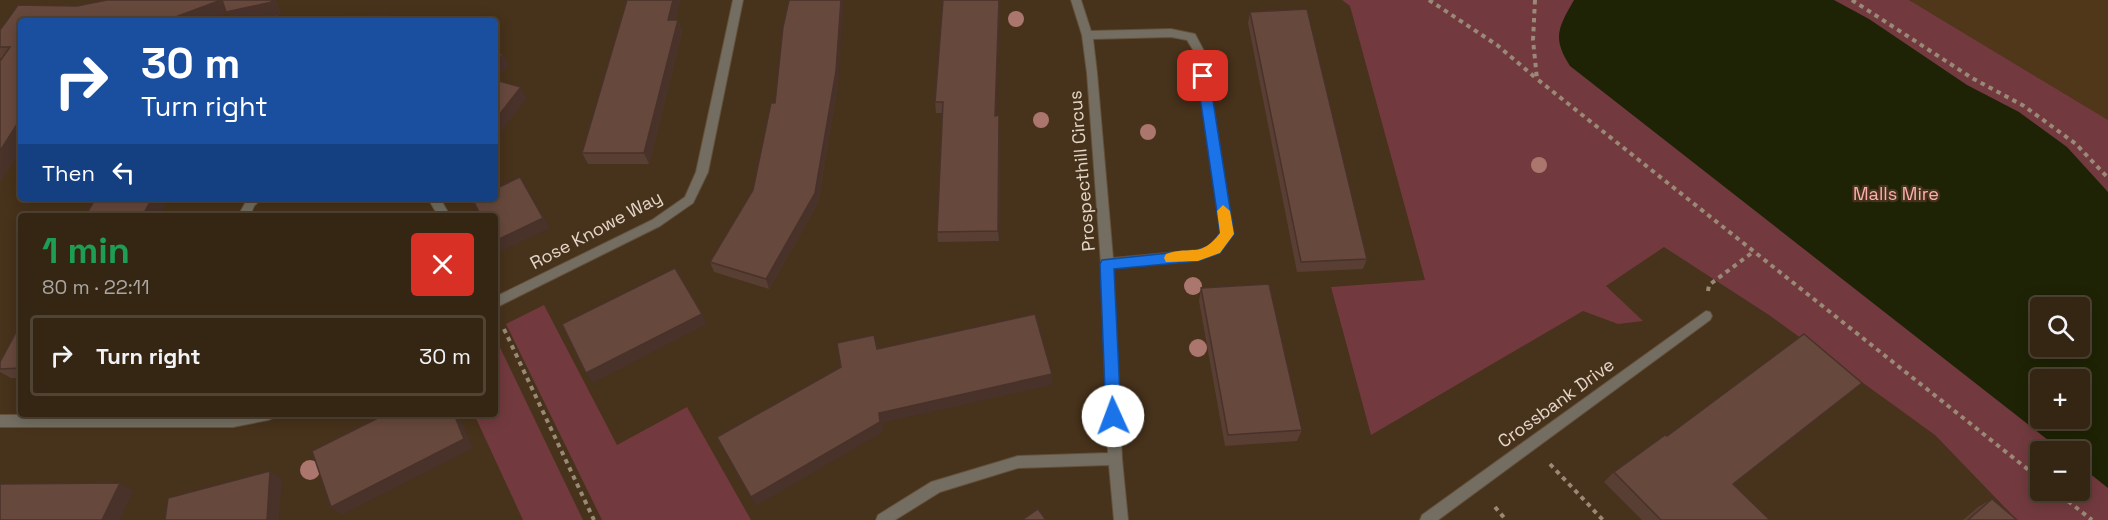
<!DOCTYPE html>
<meta charset="utf-8">
<style>
body{margin:0;font-family:"Space Grotesk",sans-serif;background:#3d2e1d;color:#f1f3f6;height:100vh;display:flex;flex-direction:column;font-size:22px;white-space:nowrap}
*{box-sizing:border-box;margin:0}
p{font-size:20px;color:#aaa5a0}
.icon{flex:none;width:33px;height:33px;fill:none;stroke:currentColor;stroke-width:2;stroke-linecap:round;stroke-linejoin:round}
.map{position:relative;flex:1;overflow:hidden}
.drawer{position:absolute;left:18px;top:213px;width:480px;height:204px;display:flex;flex-direction:column;background:#352614;border-radius:6px;box-shadow:0 3px 15px #0003,0 0 0 2px #4f4334}
.drawer>*{flex:none}
.hud{position:absolute;left:18px;top:18px;width:480px;height:183px;border-radius:6px;box-shadow:0 3px 15px #0003,0 0 0 2px #4f4334;background:#1a4fa0;color:#fff;overflow:hidden}
.buttons{position:absolute;left:2030px;top:297px;display:grid;gap:12px}
.buttons a{display:grid;place-items:center;width:60px;height:60px;border-radius:6px;background:#352614;box-shadow:0 3px 15px #0003,0 0 0 2px #4f4334;font-size:30px}
.pin{position:absolute;display:grid;place-items:center;width:51px;height:51px;color:#fff;margin:-26px;border-radius:12px;box-shadow:0 3px 9px #0006}
.me{position:absolute;width:66px;margin:-33px;rotate:358deg;stroke-linejoin:round;filter:drop-shadow(0 0 4px #0008)}
.turn{display:flex;align-items:center;gap:21px;height:126px;padding:0 24px;font-size:27px}
.turn .icon{width:78px;height:78px;stroke-width:2.5}
.turn b{display:block;font-size:42px;line-height:51px}
.then{display:flex;align-items:center;height:57px;padding:0 24px;background:#0003;gap:12px;font-size:22px}
.round{display:grid;place-items:center;flex:none;width:63px;height:63px;border-radius:6px;background:#3d2e1d}
.overview{display:flex;align-items:center;justify-content:space-between;height:102px;padding:0 24px}
h1{font-size:36px;font-weight:800;line-height:45px;color:#1e9e55}
ul{padding:0;list-style:none}
li{display:flex;align-items:center;gap:18px;height:81px;margin:0 12px 9px;padding:0 12px;border:3px solid #4f4334;border-radius:6px}
li div{flex:1}
li b{display:block;font-size:22px}
li em{font-style:normal}
.map>svg:first-child{display:block}
</style>
<div class="map">
<svg width="2108" height="520" viewBox="0 0 2108 520">
<rect width="100%" height="100%" fill="#47321b"/>
<polygon fill="#51371a" points="1909,0 2108,0 2108,120"/>
<g fill="#723a3e" fill-rule="evenodd">
<path d="M 1342,0 L 1909,0 L 2108,120 L 2108,520 L 2017,520 L 1935,435 L 1769,315 L 1664,247 L 1606,286 L 1643,321 L 1618,324 L 1583,311 L 1371,435 L 1331,287 L 1425,280 L 1350,6 ZM 2040,308 L 2079,308 L 2079,346 L 2040,346 ZM 2040,380 L 2079,380 L 2079,418 L 2040,418 ZM 2040,452 L 2079,452 L 2079,490 L 2040,490 Z"/>
<polygon points="544,305 617,445 687,407 751,520 602,520 506,324"/>
<polygon points="495,337 583,520 523,520 474,414 495,414"/>
</g>
<path fill="#1e2305" fill-rule="evenodd" d="M 1574,0 L 1834,0 L 1869,19 L 1967,85 L 2019,112 L 2067,147 L 2108,192 L 2108,488 L 2079,465 L 2079,452 L 2062,451 L 1570,66 C 1552,38 1558,28 1574,0 ZM 2040,308 L 2079,308 L 2079,346 L 2040,346 ZM 2040,380 L 2079,380 L 2079,418 L 2040,418 Z"/>
<g fill="none" stroke-linecap="round" stroke-linejoin="round">
<defs>
<g id="minor">
<polygon points="733,0 743,0 708,172 693,203 660,226 495,308 495,297 652,220 685,197 696,172"/>
<path d="M 1071,0 L 1081,0 L 1091,31 L 1171,29 L 1195,34 L 1205,53 L 1233,234 L 1219,252 L 1198,260 L 1113,268 L 1122,459 L 1128,520 L 1114,520 L 1109,465 L 1018,468 L 940,492 L 895,520 L 876,520 L 878,515 L 931,482 L 1018,456 L 1108,453 L 1101,264 L 1087,73 L 1082,35 ZM 1171,37 L 1187,40 L 1195,53 L 1221,233 L 1211,246 L 1198,250 L 1113,258 L 1097,73 L 1093,39 Z"/>
<polygon points="248,198 262,198 254,206 250,216 238,216"/>
<polygon points="428,198 440,198 450,216 438,216"/>
<polygon points="1706,311 1710,312 1712,316 1710,320 1438,520 1420,520 1422,515"/>
<polygon points="238,414 275,414 273,418 268,420 233,427 0,427 0,415"/>
</g>
</defs>
<use href="#minor" stroke="#63503a" stroke-width="2"/>
<g stroke="#9a8977" stroke-width="4" stroke-dasharray="4.5 4.5" stroke-linecap="butt">
<polyline points="1429,0 1497,45 1537,79"/>
<polyline points="1535,0 1533,40 1537,79 2040,479"/>
<polyline points="1852,0 1972,78 2024,106 2076,144 2108,178"/>
<polyline points="1708,291 1709,285 1753,252"/>
<polyline points="504,329 594,520"/>
<polyline points="1550,464 1603,520"/>
<polyline points="2054,490 2092,520"/>
<polyline points="1495,507 1506,520"/>
</g>
<use href="#minor" fill="#736e61" fill-rule="evenodd"/>
</g>
<g fill="#ab766e">
<circle cx="1016" cy="19" r="8"/>
<circle cx="1041" cy="120" r="8"/>
<circle cx="1148" cy="132" r="8"/>
<circle cx="1539" cy="165" r="8"/>
<circle cx="1193" cy="286" r="9"/>
<circle cx="1198" cy="348" r="9"/>
<circle cx="310" cy="470" r="10"/>
</g>
<g fill="#593e34">
<polygon points="107,0 275,0 281,14 278,14 283,21 269,21 277,14 246,21 234,21 227,13 205,21 21,21 21,149 0,182 0,61 2,58 0,58 0,30 18,5 77,6"/>
<polygon points="680,0 675,20 678,20 682,32 649,164 588,164 582,153"/>
<polygon points="943,0 1000,0 996,115 1000,127 999,241 938,242 937,232 942,113 936,113 935,102"/>
<polygon points="1250,12 1367,259 1363,269 1297,272 1248,23"/>
<polygon points="838,82 818,203 769,289 714,272 710,262 753,190 775,103"/>
<polygon points="1201,288 1302,430 1297,441 1225,446 1199,301"/>
<polygon points="21,323 21,378 11,378 0,372 0,362"/>
<polygon points="1614,472 1733,484 1770,520 1642,520 1604,482"/>
<polygon points="1992,499 2017,520 1963,520 1978,507"/>
</g>
<g fill="#48322a">
<polygon points="221,0 275,0 281,14 278,14 283,21 280,21 277,14 246,21 234,21 227,13 205,21 165,21"/>
<polygon points="673,0 680,0 672,32 668,20"/>
<polygon points="841,0 844,0 838,82 818,203 769,289 766,279"/>
<polygon points="999,0 1000,0 996,127 995,116"/>
<polygon points="389,15 393,21 387,21"/>
<polygon points="678,20 682,32 649,164 644,153"/>
<polygon points="503,54 509,65 495,79 495,62"/>
<polygon points="521,87 527,99 495,139 495,120"/>
<polygon points="999,115 1000,127 999,241 998,231"/>
<polygon points="21,118 21,149 0,182 0,151"/>
<polygon points="520,177 550,228 502,251 495,241"/>
<polygon points="152,198 168,198 159,216 145,216 143,215"/>
<polygon points="702,314 707,324 593,383 586,373"/>
<polygon points="1052,374 1052,385 882,423 883,432 756,506 751,497 879,413"/>
<polygon points="454,414 458,414 473,448 342,515 331,507"/>
<polygon points="270,471 282,479 279,520 267,520"/>
<polygon points="120,483 133,491 120,520 102,520"/>
</g>
<g fill="#67483c" stroke="#48322a" stroke-width="1.5">
<polygon points="107,0 221,0 165,21 21,21 21,118 0,151 0,61 10,47 0,47 0,30 18,5 77,6"/>
<polygon points="222,0 271,0 272,2 226,12"/>
<polygon points="627,0 673,0 668,20 678,20 644,153 582,153"/>
<polygon points="789,0 841,0 836,71 815,193 766,279 710,262 753,190 771,103 775,103 783,27"/>
<polygon points="943,0 999,0 995,116 999,115 998,231 937,232 943,102 935,102"/>
<polygon points="1307,9 1367,259 1301,262 1250,12"/>
<polygon points="277,14 280,21 269,21"/>
<polygon points="389,15 387,21 342,21 345,16"/>
<polygon points="495,53 503,54 495,62"/>
<polygon points="495,80 521,87 495,120"/>
<polygon points="520,177 543,218 495,241 495,216 481,216 473,200 476,198 495,198 495,189"/>
<polygon points="96,198 152,198 143,215 148,215 147,216 85,216"/>
<polygon points="675,268 702,314 586,373 562,324"/>
<polygon points="1269,284 1302,430 1228,435 1201,288"/>
<polygon points="1035,314 1052,374 879,413 880,422 751,497 717,437 841,367 837,343 874,335 877,349"/>
<polygon points="21,323 21,368 0,369 0,362"/>
<polygon points="1804,334 1862,383 1733,484 1770,520 1661,520 1614,472 1665,435 1667,436"/>
<polygon points="386,414 454,414 464,439 331,507 312,451"/>
<polygon points="270,471 267,520 165,520 168,498"/>
<polygon points="120,483 102,520 0,520 0,484"/>
<polygon points="1992,499 2017,520 1968,520"/>
<polygon points="1038,509 1046,520 1022,520"/>
</g>
<polygon fill="#1a73e8" stroke="#114b97" stroke-width="1.5" points="1203,71 1209,76 1234,234 1220,253 1198,261 1114,269 1121,416 1118,420 1113,422 1108,420 1106,416 1100,264 1102,260 1198,250 1211,245 1220,233 1197,76"/>
<path fill="#f59e0b" d="M 1223,205 L 1230,211 L 1234,234 L 1220,253 L 1198,261 L 1166,262 L 1164,258 L 1166,254 C 1192,245 1200,259 1220,233 L 1217,211 Z"/>
<g text-anchor="middle" stroke-width="4.5" stroke-linejoin="round" paint-order="stroke">
<g font-size="18" fill="#e4d6c9" stroke="#47321b">
<text transform="translate(1082 171) rotate(-95)" y="6">Prospecthill Circus</text>
<text transform="translate(596 230) rotate(-28)" y="6">Rose Knowe Way</text>
<text transform="translate(1556 403) rotate(-36)" y="6">Crossbank Drive</text>
</g>
<g font-size="18" fill="#fcaeb1" stroke="#47321b">
<text x="1896" y="200">Malls Mire</text>
</g>
</g>
</svg>
<div class="buttons">
<a><svg class="icon" aria-label="search" viewBox="0 0 24 24"><circle cx="10" cy="10" r="6"/><path d="M15 15l6 6"/></svg></a>
<a>+</a>
<a>−</a>
</div>
<div class="pin" style="left:1203px;top:76px;background:#d93025"><svg class="icon" aria-label="arrive" viewBox="0 0 24 24"><path d="M6 21V4h12l-3 4 3 4H6"/></svg></div>
<svg class="me" style="left:1113px;top:416px" viewBox="-20 -20 40 40"><circle r="19" fill="#fff"/><path d="M0-13L10 11 0 6-10 11z" fill="#1a73e8"/></svg>
<div class="hud">
<div class="turn"><svg class="icon" aria-label="right" viewBox="0 0 24 24"><path d="M7 20v-9h11M14 6l5 5-5 5"/></svg><div><b>30 m</b>Turn right</div></div>
<div class="then">Then<svg class="icon" aria-label="left" viewBox="0 0 24 24"><path d="M17 20v-9H6M10 6l-5 5 5 5"/></svg></div>
</div>
<section class="drawer">
<div class="overview"><div><h1>1 min</h1><p>80 m · 22:11</p></div><a class="round" style="background:#d93025;color:#fff"><svg class="icon" aria-label="close" viewBox="0 0 24 24"><path d="M6 6l12 12M18 6L6 18"/></svg></a></div>
<ul>
<li><svg class="icon" aria-label="right" viewBox="0 0 24 24"><path d="M7 20v-9h11M14 6l5 5-5 5"/></svg><div><b>Turn right</b></div><em>30 m</em></li>
</ul>
</section>
</div>
